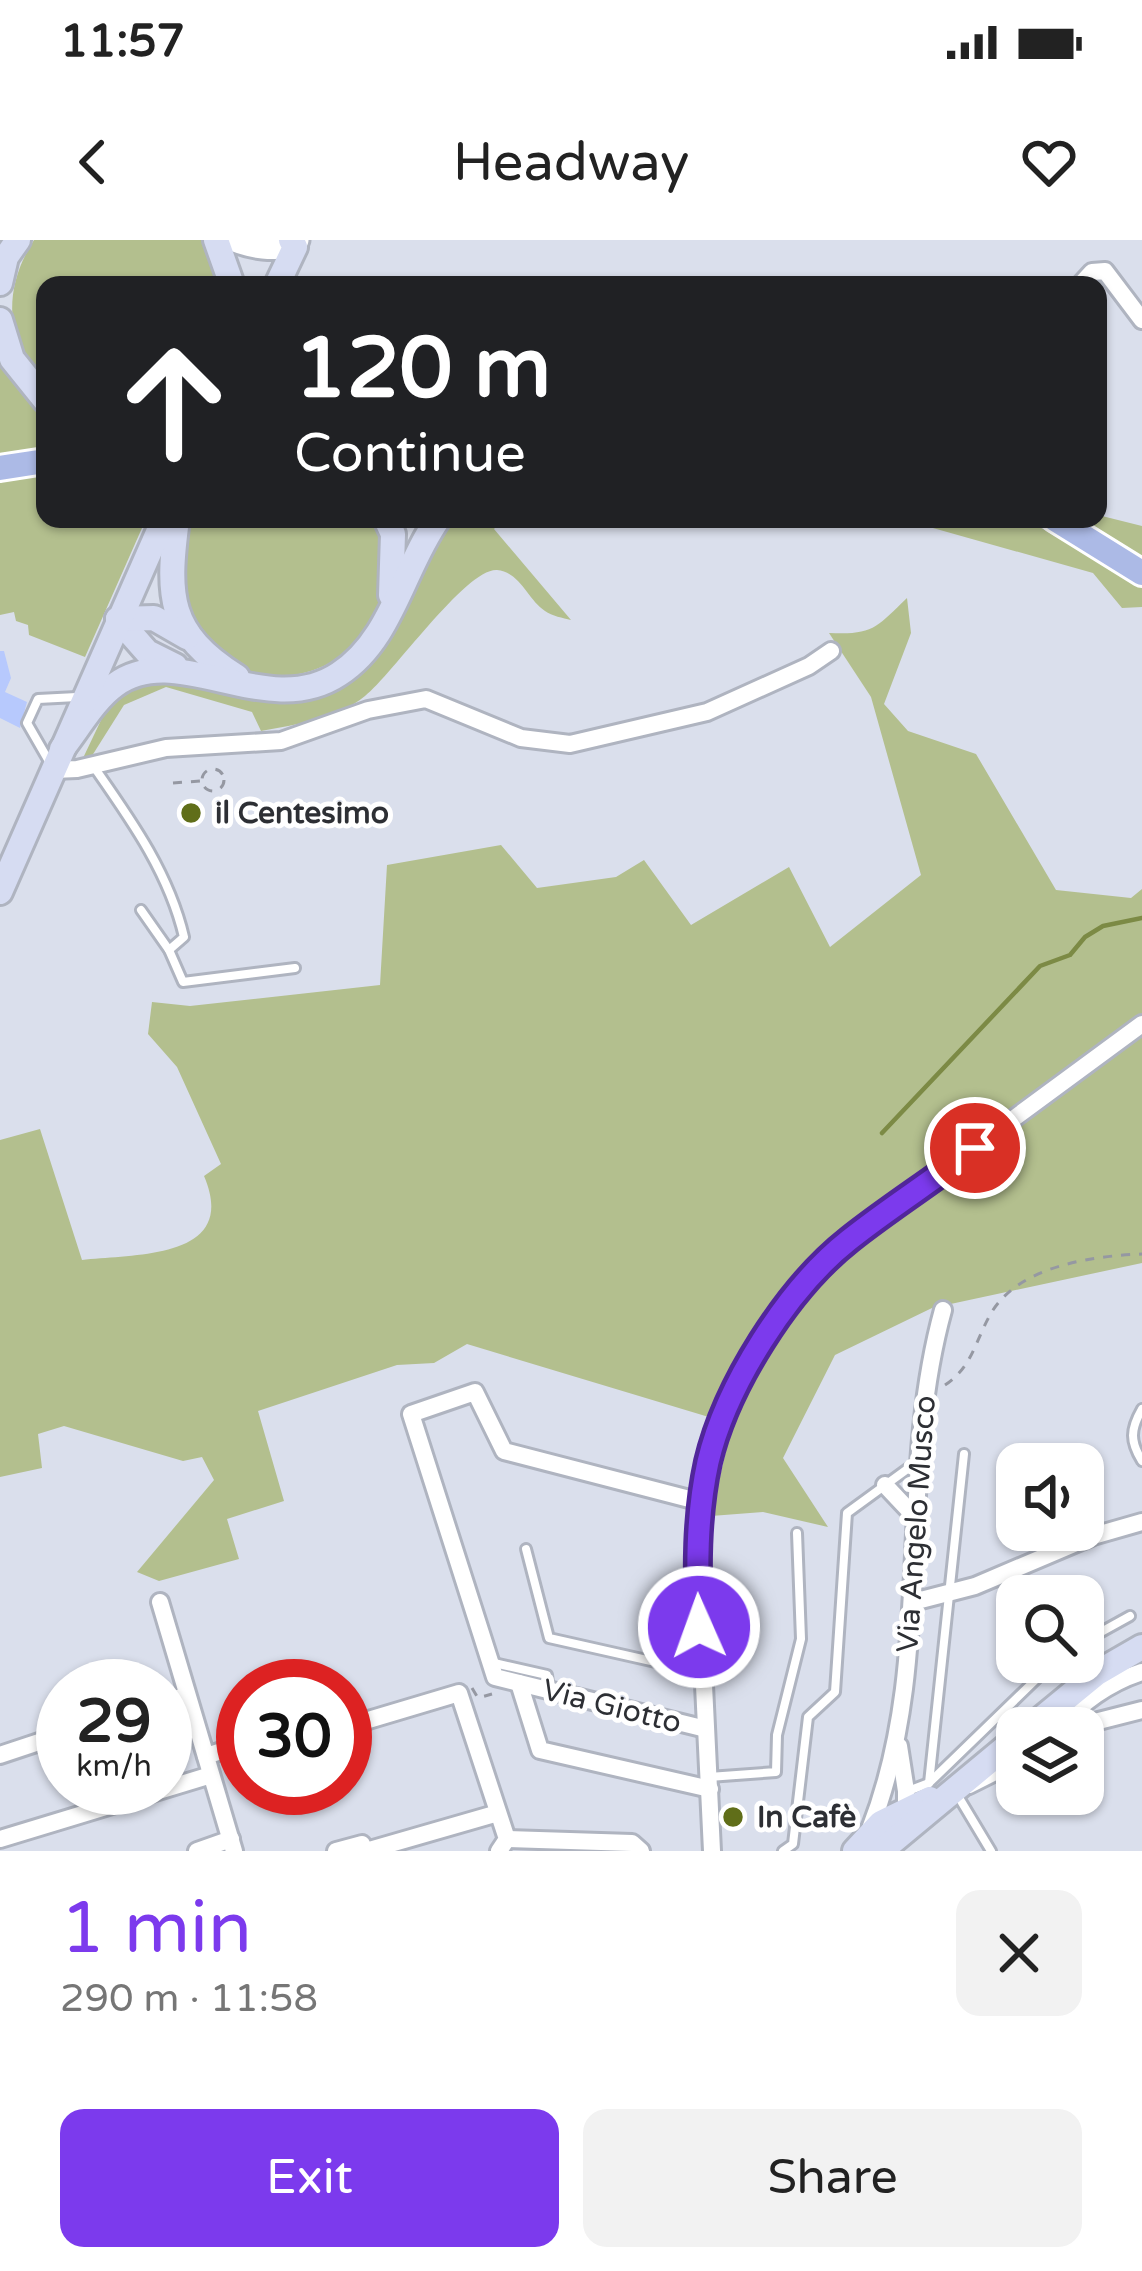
<!DOCTYPE html>
<meta charset="utf-8">
<style>
body{margin:0;font-family:"Varela Round",sans-serif;background:#f2f2f2;color:#222;height:100vh;display:flex;flex-direction:column;font-size:45px;white-space:nowrap}
*{box-sizing:border-box;margin:0}
p{font-size:39px;color:#767676}
.icon{flex:none;width:66px;height:66px;fill:none;stroke:currentColor;stroke-width:2;stroke-linecap:round;stroke-linejoin:round}
.map{position:relative;height:1611px;overflow:hidden}
.sheet{display:flex;flex-direction:column;background:#fff;flex:1}
.sheet>*{flex:none}
.top-card{position:absolute;left:36px;top:36px;width:1071px;height:252px;border-radius:24px;box-shadow:0 3px 9px #0004;background:#202124;color:#fff;overflow:hidden}
.tools{position:absolute;left:996px;top:1203px;display:grid;gap:24px}
.tools a{display:grid;place-items:center;width:108px;height:108px;border-radius:24px;background:#fff;box-shadow:0 3px 9px #0004;font-size:60px}
.speed{position:absolute;left:36px;top:1419px;display:flex;gap:24px;font-size:60px;font-weight:700;text-align:center}
.speed>*{display:grid;place-content:center;width:156px;height:156px;border-radius:50%;background:#fff;box-shadow:0 3px 9px #0004;line-height:1}
.speed small{font-size:30px;font-weight:400}
.speed .limit{border:18px solid #d22;background:#fff;color:#111}
.pin{position:absolute;display:grid;place-items:center;width:102px;height:102px;color:#fff;margin:-51px;border:6px solid #fff;border-radius:50%;box-shadow:0 3px 12px #0007}
.me{position:absolute;width:132px;margin:-66px;rotate:358deg;stroke-linejoin:round;filter:drop-shadow(0 0 9px #0008)}
.turn{display:flex;align-items:center;gap:42px;height:252px;padding:0 60px;font-size:54px}
.turn .icon{width:156px;height:156px;stroke-width:2.5}
.turn b{display:block;font-size:84px;line-height:102px}
.round{display:grid;place-items:center;flex:none;width:126px;height:126px;border-radius:24px;background:#f2f2f2}
.summary{display:flex;align-items:center;justify-content:space-between;height:204px;padding:0 60px}
h1{font-size:72px;font-weight:600;line-height:90px;color:#7c3aed}
.button{display:flex;gap:24px;margin-top:auto;padding:24px 60px}
.button a{flex:1;height:138px;border-radius:24px;background:#7c3aed;color:#fff;font-size:48px;font-weight:600;line-height:138px;text-align:center}
.button a+a{background:#f2f2f2;color:#222}
.status{display:flex;justify-content:space-between;align-items:center;height:84px;padding:0 60px;background:#fff;direction:ltr}
.status svg{height:33px;fill:currentColor}
header{display:flex;justify-content:space-between;align-items:center;height:156px;padding:0 60px;background:#fff;font-size:54px;font-weight:600}
.map>svg:first-child{display:block}
</style>
<div class="status"><b>11:57</b><svg viewBox="0 0 49 12"><path d="M0 12V9h3v3zM5 12V6h3v6zM10 12V3h3v9zM15 12V0h3v12zM26 1h20v11H26zM47 4h2v5h-2z"/></svg></div>
<header><svg class="icon" aria-label="back" viewBox="0 0 24 24"><path d="M15 5l-7 7 7 7"/></svg>Headway<svg class="icon" aria-label="heart" viewBox="0 0 24 24"><path d="M12 20l-8-8c-3-5 5-10 8-4 3-6 11-1 8 4z"/></svg></header>
<div class="map">
<svg width="1142" height="1611" viewBox="0 0 1142 1611">
<rect width="100%" height="100%" fill="#dadfec"/>
<g fill="#b3bf8e">
<path d="M 34,0 L 211,0 L 230,45 L 45,45 L 45,150 C 6,104 1,51 34,0 Z"/>
<polygon points="0,101 45,164 45,212 0,219"/>
<polygon points="45,232 45,279 146,279 85,417 29,395 28,385 16,381 14,372 0,375 0,238"/>
<polygon points="1098,275 1142,286 1142,318 1078,279 1098,279"/>
<path d="M 194,279 L 382,279 C 384,297 388,316 388,334 C 387,352 378,371 369,386 C 330,448 241,454 199,393 C 194,386 186,378 184,370 C 177,342 183,305 194,279 Z"/>
<path d="M 446,279 L 503,279 L 494,289 L 571,380 C 563,378 552,376 545,371 C 528,360 520,332 497,330 C 466,328 392,435 365,456 C 336,480 297,484 261,491 L 252,472 L 166,447 L 124,465 L 90,519 L 84,516 L 112,457 C 125,451 140,441 154,437 C 172,433 216,450 236,455 C 369,483 400,377 446,279 Z"/>
<polygon points="901,279 1026,279 1142,347 1142,367 1122,368 1093,333"/>
<path d="M 907,358 L 911,393 L 884,464 L 908,491 L 976,514 L 1056,650 L 1131,658 L 1142,649 L 1142,1023 L 932,1068 L 835,1115 L 783,1218 L 828,1287 L 763,1272 L 711,1276 L 732,1184 L 467,1104 L 434,1123 L 397,1125 L 258,1171 L 284,1261 L 227,1279 L 239,1319 L 159,1341 L 137,1332 L 214,1240 L 202,1217 L 183,1221 L 64,1186 L 38,1194 L 42,1228 L 0,1237 L 0,900 L 40,889 L 82,1020 C 134,1014 240,1020 204,936 L 221,924 L 177,827 L 148,794 L 152,762 L 190,766 L 380,745 L 387,625 L 501,605 L 537,648 L 616,637 L 644,620 L 691,685 L 789,627 L 830,707 L 921,635 L 871,457 L 829,393 C 873,395 876,388 907,358 Z"/>
</g>
<g fill="none" stroke-linecap="round" stroke-linejoin="round">
<polyline stroke="#7c8a45" stroke-width="4.5" points="882,893 1040,726 1070,715 1085,697 1103,686 1142,678"/>
</g>
<polygon fill="#b7c9fd" points="0,411 4,411 11,438 5,452 27,462 20,488 0,478"/>
<g fill="none" stroke-linecap="round" stroke-linejoin="round">
<defs>
<g id="service">
<polyline points="50,523 27,483 38,459 77,457"/>
<path d="M 94,527 C 131,580 169,633 184,697 L 169,710"/>
<polyline points="141,670 169,710 183,742 295,728"/>
<path d="M 1142,1169 C 1130,1190 1130,1201 1142,1221"/>
<polyline points="526,1309 549,1398 700,1432"/>
<polyline points="1083,1402 1130,1376"/>
<polyline points="494,1423 547,1435 549,1449"/>
<polyline points="709,1537 776,1532 777,1495 801,1399 797,1293"/>
<polyline points="929,1543 964,1214"/>
<polyline points="908,1551 929,1543 1054,1422"/>
<polyline points="958,1556 991,1611"/>
<polyline points="783,1611 793,1604 808,1477 835,1452 847,1273 917,1222"/>
</g>
<g id="minor">
<polyline points="1080,45 1092,32 1105,31 1142,80"/>
<polyline points="54,530 77,529 166,508 281,501 368,470 426,459 521,498 570,504 707,472 809,426 831,411"/>
<polyline points="885,1245 918,1280"/>
<polyline points="701,1262 504,1211 475,1152 411,1174 495,1437 706,1489"/>
<polyline points="160,1362 234,1611"/>
<polyline points="913,1362 975,1346 1093,1296 1142,1282"/>
<polyline points="323,1439 325,1446"/>
<polyline points="519,1443 540,1510 710,1549"/>
<polyline points="165,1462 187,1455"/>
<polyline points="345,1487 459,1453 507,1599 499,1611"/>
<path d="M 1057,1488 C 1083,1463 1107,1443 1142,1432"/>
<polyline points="1071,1488 1142,1470"/>
<polyline points="899,1506 906,1551 906,1575"/>
<polyline points="0,1515 63,1494"/>
<polyline points="206,1516 243,1504"/>
<polyline points="969,1545 1017,1521"/>
<path d="M 870,1589 C 935,1423 896,1240 943,1070"/>
<polyline points="0,1599 211,1535"/>
<polyline points="507,1599 632,1603 641,1611"/>
<polyline points="197,1611 231,1599"/>
<polyline points="336,1611 362,1604 364,1611"/>
<polyline points="366,1611 498,1573"/>
<polyline points="712,1611 697,1300 709,1217 733,1155 788,1063 846,1002 1142,784"/>
</g>
<path id="tertiary" d="M 232,0 C 254,9 271,10 295,7 L 298,0"/>
<g id="secondary">
<polyline points="216,0 232,45"/>
<polyline points="0,43 6,17 18,0"/>
<polyline points="277,45 295,7 291,0"/>
<polyline points="0,80 12,119 45,160"/>
<path d="M 177,279 C 167,356 167,393 237,437"/>
<polyline points="386,279 393,294 391,355"/>
<polyline points="118,379 147,412 175,426"/>
<polyline points="118,379 154,378 187,397"/>
<path d="M 62,509 C 78,489 94,460 115,445 C 177,399 267,482 339,434 C 392,400 403,328 438,279"/>
<polyline points="0,652 164,279"/>
<polyline points="1030,1488 1097,1433 1142,1407"/>
<polyline points="855,1611 881,1583 930,1559"/>
<polyline points="881,1611 1017,1498"/>
</g>
<g id="primary">
<polyline points="0,228 45,221"/>
<polyline points="1055,279 1142,333"/>
</g>
</defs>
<use href="#service" stroke="#afb4c0" stroke-width="14"/>
<use href="#minor" stroke="#afb4c0" stroke-width="22"/>
<use href="#tertiary" stroke="#afb4c0" stroke-width="27"/>
<use href="#secondary" stroke="#afb4c0" stroke-width="30"/>
<use href="#primary" stroke="#fff" stroke-width="30"/>
<g stroke="#9598a2" stroke-width="3" stroke-dasharray="9 9" stroke-linecap="butt">
<circle cx="213" cy="540" r="11"/>
<polyline points="173,543 200,541"/>
<path d="M 945,1145 C 972,1127 975,1102 990,1075 C 1017,1026 1092,1016 1142,1014"/>
<polyline points="472,1448 478,1458 492,1454"/>
</g>
<use href="#service" stroke="#fff" stroke-width="8"/>
<use href="#minor" stroke="#fff" stroke-width="16"/>
<use href="#tertiary" stroke="#fff" stroke-width="21"/>
<use href="#secondary" stroke="#d6dcf2" stroke-width="24"/>
<use href="#primary" stroke="#acbae6" stroke-width="24"/>
</g>
<g fill="none" stroke-linecap="round" stroke-linejoin="round">
<defs>
<path id="route" d="M 699,1387 C 697,1331 696,1277 708,1222 C 726,1146 787,1049 849,1000 C 889,968 934,940 975,908"/>
</defs>
<use href="#route" stroke="#51269a" stroke-width="30"/>
<use href="#route" stroke="#7c3aed" stroke-width="21"/>
</g>
<g fill="#606e19" stroke="#fff" stroke-width="4.5">
<circle cx="191" cy="573" r="12"/>
<circle cx="733" cy="1577" r="12"/>
</g>
<g text-anchor="middle" stroke-width="10" stroke-linejoin="round" paint-order="stroke">
<g font-size="30" font-weight="bold" fill="#2d2f34" stroke="#fff" text-anchor="start">
<text x="215" y="583">il Centesimo</text>
<text x="757" y="1587">In Cafè</text>
</g>
<g font-size="30" fill="#2d2f34" stroke="#fff">
<text transform="translate(916 1284) rotate(-86)" y="10">Via Angelo Musco</text>
<text transform="translate(612 1466) rotate(14)" y="10">Via Giotto</text>
</g>
</g>
</svg>
<div class="tools">
<a><svg class="icon" aria-label="sound" viewBox="0 0 24 24"><path d="M4 9h4l5-4v14l-5-4H4zM17 9q2 3 0 6"/></svg></a>
<a><svg class="icon" aria-label="search" viewBox="0 0 24 24"><circle cx="10" cy="10" r="6"/><path d="M15 15l6 6"/></svg></a>
<a><svg class="icon" aria-label="layers" viewBox="0 0 24 24"><path d="M12 4l9 5-9 5-9-5zM3 14l9 5 9-5"/></svg></a>
</div>
<div class="speed"><div>29<small>km/h</small></div><div class="limit">30</div></div>
<div class="pin" style="left:975px;top:908px;background:#d93025"><svg class="icon" aria-label="arrive" viewBox="0 0 24 24"><path d="M6 21V4h12l-3 4 3 4H6"/></svg></div>
<svg class="me" style="left:699px;top:1387px" viewBox="-20 -20 40 40"><circle r="17" fill="#7c3aed" stroke="#fff" stroke-width="3"/><path d="M0-11L8 9 0 5-8 9z" fill="#fff"/></svg>
<div class="top-card">
<div class="turn"><svg class="icon" aria-label="ahead" viewBox="0 0 24 24"><path d="M12 20V5M6 11l6-6 6 6"/></svg><div><b>120 m</b>Continue</div></div>
</div>
</div>
<section class="sheet">
<div class="summary"><div><h1>1 min</h1><p>290 m · 11:58</p></div><a class="round"><svg class="icon" aria-label="close" viewBox="0 0 24 24"><path d="M6 6l12 12M18 6L6 18"/></svg></a></div>
<div class="button"><a>Exit</a><a>Share</a></div>
</section>
